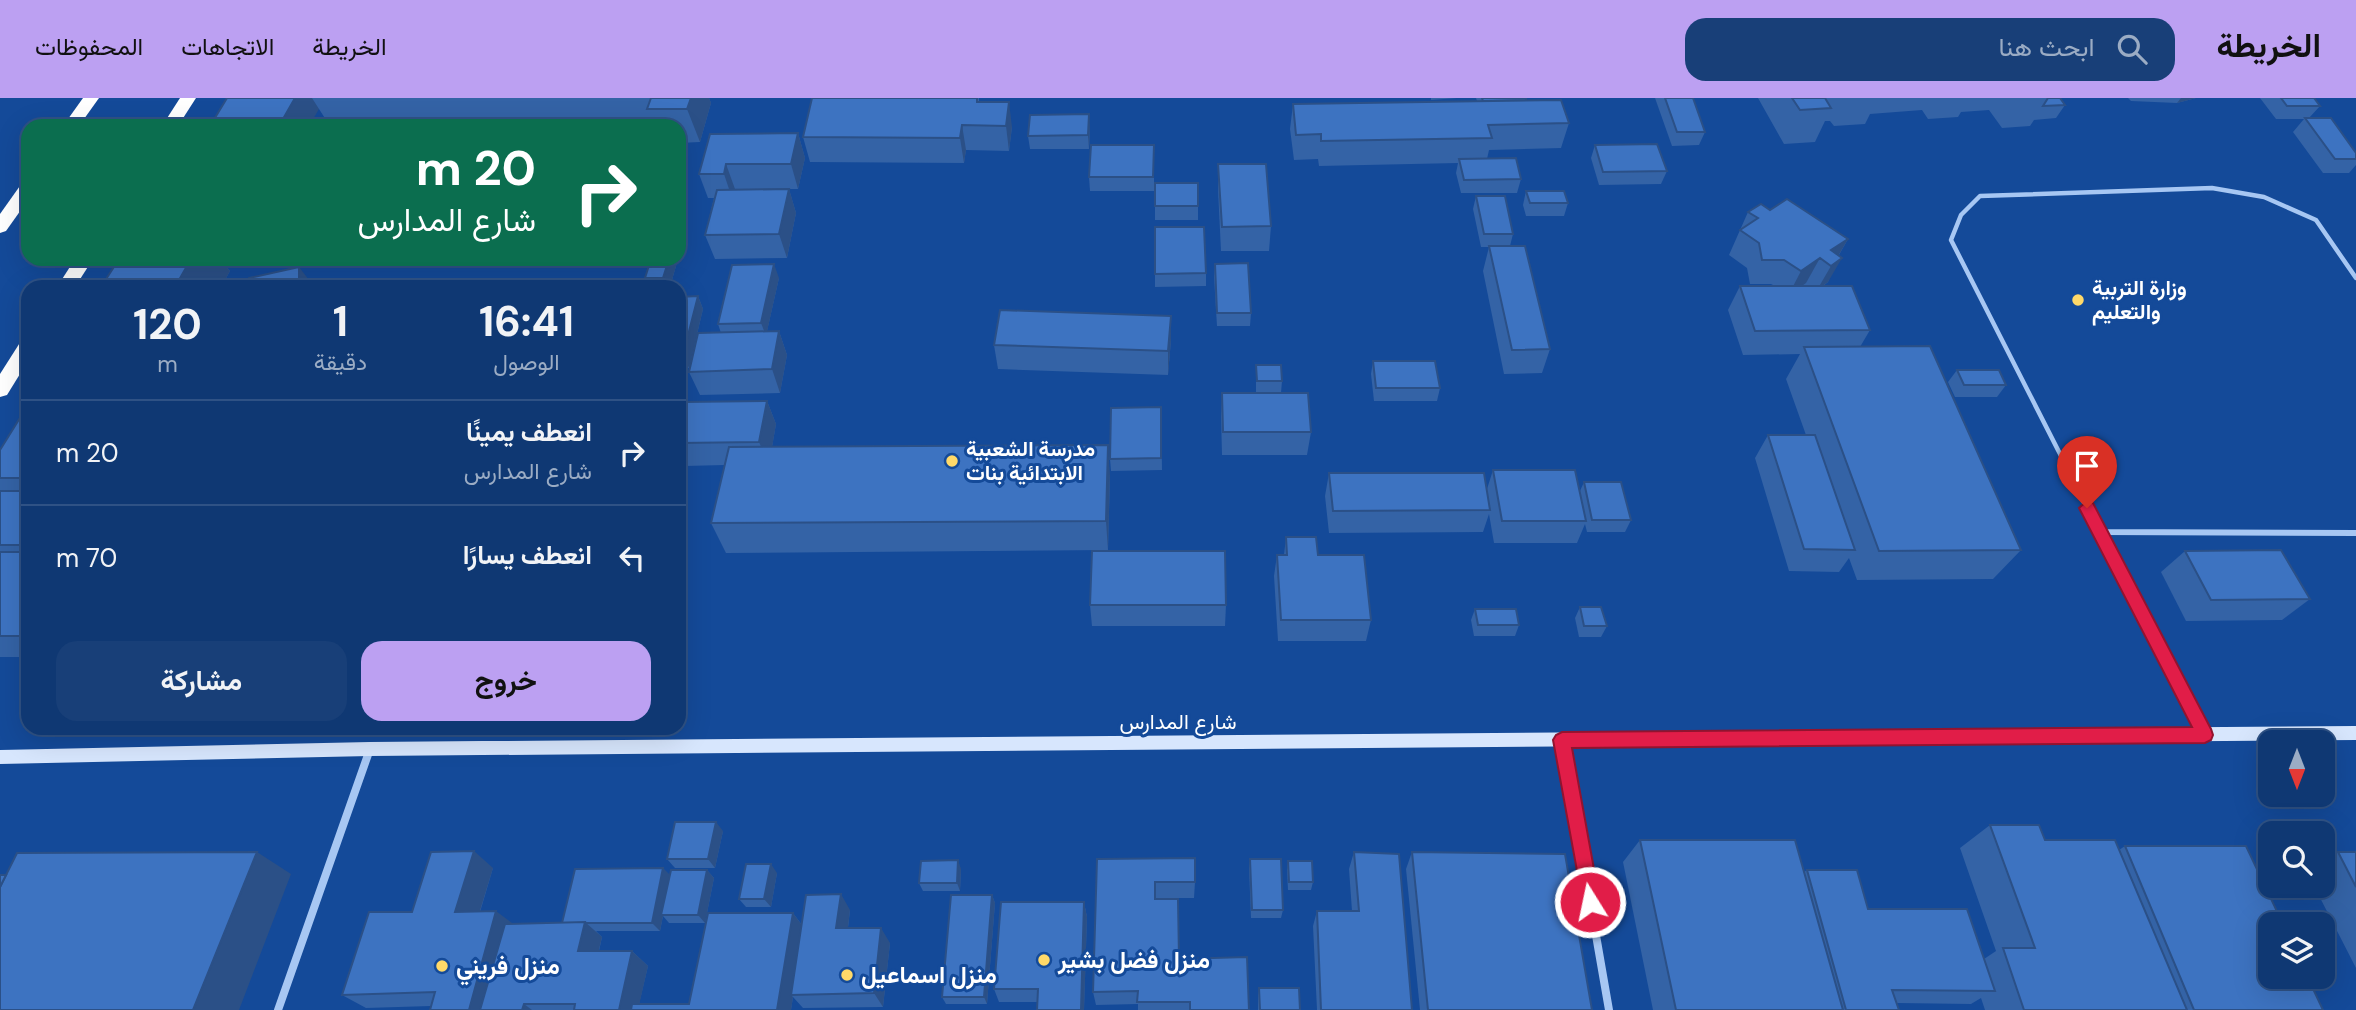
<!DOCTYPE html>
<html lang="ar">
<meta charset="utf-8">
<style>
body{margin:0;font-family:"DM Sans",Vazirmatn,sans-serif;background:#183f78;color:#f1f3f6;direction:rtl;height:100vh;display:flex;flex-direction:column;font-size:26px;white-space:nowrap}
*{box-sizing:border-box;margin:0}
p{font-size:23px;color:#9bacc4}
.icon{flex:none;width:38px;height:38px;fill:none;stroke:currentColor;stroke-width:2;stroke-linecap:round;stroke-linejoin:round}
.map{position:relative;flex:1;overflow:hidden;direction:ltr}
.side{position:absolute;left:21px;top:182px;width:665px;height:455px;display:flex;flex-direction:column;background:#0f3873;border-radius:21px;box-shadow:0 7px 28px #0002,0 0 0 2px #2f5285;direction:rtl}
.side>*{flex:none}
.banner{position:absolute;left:21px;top:21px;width:665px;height:147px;border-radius:21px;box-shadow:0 7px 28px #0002,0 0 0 2px #2f5285;direction:rtl;background:#0b6e4f;color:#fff;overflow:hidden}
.needle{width:46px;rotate:180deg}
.buttons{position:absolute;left:2258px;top:632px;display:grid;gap:14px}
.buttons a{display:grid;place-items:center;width:77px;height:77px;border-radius:14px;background:#0f3873;box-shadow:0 7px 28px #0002,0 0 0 2px #2f5285;font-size:35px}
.pin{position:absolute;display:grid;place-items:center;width:60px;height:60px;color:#fff;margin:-72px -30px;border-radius:50% 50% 50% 0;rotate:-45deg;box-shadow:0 0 7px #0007}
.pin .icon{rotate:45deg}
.me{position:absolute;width:77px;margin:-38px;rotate:350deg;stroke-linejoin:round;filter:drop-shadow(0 0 5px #0008)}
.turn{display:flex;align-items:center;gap:24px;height:147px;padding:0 35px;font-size:32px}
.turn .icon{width:91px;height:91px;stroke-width:2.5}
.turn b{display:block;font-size:49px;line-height:60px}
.eta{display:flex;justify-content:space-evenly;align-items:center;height:119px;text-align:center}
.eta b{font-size:42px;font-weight:700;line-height:49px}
.primary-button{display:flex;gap:14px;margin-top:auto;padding:14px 35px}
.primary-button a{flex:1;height:80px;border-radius:21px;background:#bca0f2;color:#111;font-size:28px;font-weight:700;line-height:80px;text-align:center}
.primary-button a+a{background:#183f78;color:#f1f3f6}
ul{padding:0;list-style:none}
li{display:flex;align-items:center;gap:21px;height:105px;padding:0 35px;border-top:2px solid #2f5285}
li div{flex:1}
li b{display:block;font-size:26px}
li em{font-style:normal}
header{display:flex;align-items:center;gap:42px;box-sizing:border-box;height:98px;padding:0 35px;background:#bca0f2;color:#111}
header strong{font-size:33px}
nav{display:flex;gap:38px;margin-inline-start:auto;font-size:24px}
.search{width:490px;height:63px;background:#183f78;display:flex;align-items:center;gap:18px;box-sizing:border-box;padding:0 24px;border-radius:21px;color:#9bacc4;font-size:26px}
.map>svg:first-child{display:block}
</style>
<header>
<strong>الخريطة</strong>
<div class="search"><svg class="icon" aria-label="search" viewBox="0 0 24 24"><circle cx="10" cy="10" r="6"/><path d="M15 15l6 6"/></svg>ابحث هنا</div>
<nav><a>الخريطة</a><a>الاتجاهات</a><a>المحفوظات</a></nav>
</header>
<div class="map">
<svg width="2356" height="912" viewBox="0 0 2356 912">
<rect width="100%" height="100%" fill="#144a99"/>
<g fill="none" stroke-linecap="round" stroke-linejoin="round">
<polyline stroke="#a7c7f3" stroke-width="4.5" points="2084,403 1951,142 1961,117 1980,98 2212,90 2264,99 2316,122 2356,180"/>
<g stroke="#a7c7f3" stroke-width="6">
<polyline points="2083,401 2100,434 2356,435"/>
<polyline points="2100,434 2203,634"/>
</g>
<g stroke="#a7c7f3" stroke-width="8">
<polyline points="1562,642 1609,912"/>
<polyline points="278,912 370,651"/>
</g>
<polygon fill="#d7e6fd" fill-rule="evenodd" points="2356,628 2356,642 370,658 0,666 0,652 370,644"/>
<g fill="#fff" fill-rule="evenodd">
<polygon points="83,0 99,0 79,28 63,28"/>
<polygon points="180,0 196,0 178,28 162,28"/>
<polygon points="28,83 28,102 6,133 0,135 0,116 22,85"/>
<polygon points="75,161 93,161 75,189 57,189"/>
<polygon points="28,241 28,263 7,297 0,299 0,276 21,243"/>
</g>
</g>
<g fill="#3463a6">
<polygon points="227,0 709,0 711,5 700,44 679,45 679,28 330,28 319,11"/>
<polygon points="812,0 979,0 979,4 1012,29 1009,53 966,52 964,65 810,64 803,39"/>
<polygon points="1431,0 1457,0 1431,2"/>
<polygon points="1476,0 1526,0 1526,2 1569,25 1561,50 1489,52 1487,61 1521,81 1517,95 1461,95 1456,75 1458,65 1319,68 1318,61 1294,62 1290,31 1293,6 1477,3"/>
<polygon points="1655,0 1693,0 1705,34 1699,47 1672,48"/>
<polygon points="1758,0 2060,0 2065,7 2056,20 2034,22 2030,28 2002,30 1989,12 1961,14 1958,19 1928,21 1922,12 1870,16 1865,26 1834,28 1830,23 1825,23 1815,44 1784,46"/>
<polygon points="2128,0 2196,0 2177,5 2131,3"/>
<polygon points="2260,0 2314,0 2320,8 2309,20 2356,55 2356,67 2349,75 2323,75 2293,34 2304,21 2276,21"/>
<polygon points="1090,29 1089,51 1030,51 1028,38"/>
<polygon points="798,35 805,60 798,91 789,91 796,115 787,160 715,161 705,137 714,100 708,100 699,76"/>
<polygon points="1154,47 1154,93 1090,93 1089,79"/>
<polygon points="1595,47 1667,73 1661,86 1599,87 1591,60"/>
<polygon points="1218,66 1271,128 1269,153 1221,153 1218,91"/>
<rect x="1155" y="85" width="43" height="37"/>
<polygon points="1526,93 1568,105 1564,118 1526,118 1523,107"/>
<polygon points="1476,98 1513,136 1510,148 1550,251 1542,275 1504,276 1483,173 1489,149 1481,149 1473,111"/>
<polygon points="1770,112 1848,141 1839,157 1828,184 1823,188 1870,232 1860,249 2021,452 1993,481 1857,482 1849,460 1839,474 1789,473 1755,360 1768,337 1806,337 1786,281 1800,256 1743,257 1728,212 1740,188 1775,188 1771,186 1750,186 1747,170 1729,157 1748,114"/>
<polygon points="1155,129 1206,175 1206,188 1155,189"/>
<polygon points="119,161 239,161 235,167 225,167 230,173 221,189 101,189"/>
<polygon points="651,161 678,161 670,189 649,189 645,180"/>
<polygon points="1215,166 1251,215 1250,228 1217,228 1214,179"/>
<polygon points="779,180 767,233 779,233 787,257 780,295 700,297 689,274 721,235 718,226"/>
<polygon points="698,198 703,211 689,270 679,270 679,199"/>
<polygon points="1171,242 1168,277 998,271 994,247"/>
<polygon points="1373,263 1440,290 1437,303 1374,303 1371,276"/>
<polygon points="1256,267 1282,283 1281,295 1311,334 1307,357 1222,357 1221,318 1222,295 1256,295"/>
<polygon points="1957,272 2006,287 1997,299 1955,299 1948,284"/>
<polygon points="767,303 776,326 772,349 1110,377 1108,452 726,455 711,425 725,367 685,368 679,357 679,322"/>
<polygon points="28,307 28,559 0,559 0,352"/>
<polygon points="1161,309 1162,372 1111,373 1110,361"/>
<polygon points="1493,372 1580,393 1584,384 1631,422 1625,434 1587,434 1585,426 1577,445 1494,445 1489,416 1483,434 1329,435 1325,398 1329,375 1487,391"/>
<polygon points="1286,439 1371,522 1366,543 1278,543 1274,478 1277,457 1284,457"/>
<polygon points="2185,453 2310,501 2282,522 2186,523 2161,474"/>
<polygon points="1090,507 1226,507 1225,528 1092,528"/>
<polygon points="1580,509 1607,528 1601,539 1579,539 1575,520"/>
<polygon points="1475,511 1519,527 1515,538 1474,538 1471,522"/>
<polygon points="1990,727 2045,742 2119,752 2125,748 2323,912 1985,912 1981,900 1971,906 1897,905 1899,912 1653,912 1623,764 1640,742 1804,774 1807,772 1868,811 1984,861 1996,853 1960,750"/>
<polygon points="723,733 715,770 675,770 667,761"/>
<polygon points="1354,754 1412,912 1317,912 1313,828 1317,813 1352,813 1349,771"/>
<polygon points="1412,754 1592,912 1420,912 1406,771"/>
<polygon points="2338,754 2356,754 2356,870 2314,788 2322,788 2322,762"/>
<polygon points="1097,761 1195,784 1194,800 1156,800 1179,861 1249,912 1138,912 1138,906 1096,907 1093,894"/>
<polygon points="1250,761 1283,812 1281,820 1251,820 1249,770"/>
<polygon points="1288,763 1313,784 1311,792 1288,792 1287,772"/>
<polygon points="493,770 480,814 512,826 562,825 670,777 707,772 714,780 705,825 669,825 663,818 660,833 596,833 602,839 599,853 632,853 648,868 639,906 689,906 793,815 802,827 850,812 848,830 890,845 883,909 803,910 793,899 791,912 430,912 431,908 366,910 342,897 412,814"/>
<polygon points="961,771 960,793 923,793 919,785"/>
<polygon points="777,775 771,809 746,809 739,801"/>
<polygon points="992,797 995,805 987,906 946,906 942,899"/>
<polygon points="1084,804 1087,819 1084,912 1037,912 1037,904 999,904 994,891"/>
<polygon points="1259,890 1300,912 1258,912 1258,897"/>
</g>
<g fill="#2b5087">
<polygon points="295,0 325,0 312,0 319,11 309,28 279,28"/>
<polygon points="691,0 709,0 711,5 700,44 687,11"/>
<polygon points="2181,0 2196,0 2177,5"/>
<polygon points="1009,4 1012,29 1009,53 1006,28"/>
<polygon points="1089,16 1090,29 1089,51 1088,37"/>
<polygon points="962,27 966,52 964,65 960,40"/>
<polygon points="798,35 805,60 798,91 791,66"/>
<polygon points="726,66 735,91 732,100 724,76"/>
<polygon points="789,91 796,115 787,160 779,136"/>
<polygon points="682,114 688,127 679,158 679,126"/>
<polygon points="1848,141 1834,165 1831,152"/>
<polygon points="1820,160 1806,185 1788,198 1801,173"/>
<polygon points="1842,160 1828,184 1817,192 1831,168"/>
<polygon points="191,161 220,161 230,173 221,189 175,189"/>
<polygon points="231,161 239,161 235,167"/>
<polygon points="669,161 678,161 670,189 667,189 663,180"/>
<polygon points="774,166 779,180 766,238 761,225"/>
<polygon points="299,169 309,182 309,189 299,189"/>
<polygon points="698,198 703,211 689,270 683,257"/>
<polygon points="1171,218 1171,242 1168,277 1168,253"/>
<polygon points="779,233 787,257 780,295 772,271"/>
<polygon points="767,303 776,326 769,367 759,344"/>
<polygon points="1108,347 1110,377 1108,452 1106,423"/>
<polygon points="716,724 723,733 715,770 708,761"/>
<polygon points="474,753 493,770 475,829 455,814"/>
<polygon points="257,754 291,776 239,912 193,912"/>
<polygon points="958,762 961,771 960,793 957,785"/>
<polygon points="771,766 777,775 771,809 764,801"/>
<polygon points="663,770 671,778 661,817 663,818 660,833 652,825"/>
<polygon points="707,772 714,780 705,825 698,817"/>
<polygon points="841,796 850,812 846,845 836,830"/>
<polygon points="992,797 995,805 987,906 984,899"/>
<polygon points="1084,804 1087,819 1084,912 1081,912"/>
<polygon points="496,813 516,828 493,912 469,912"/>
<polygon points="793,815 804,830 791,897 793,899 791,912 777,912"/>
<polygon points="585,824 602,839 595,868 578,853"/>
<polygon points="881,830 890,845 883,909 874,895"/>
<polygon points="632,853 648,868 638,912 619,912"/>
<polygon points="524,906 532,912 522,912"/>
</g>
<g fill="#3d73c1" stroke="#2b5087" stroke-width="2">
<polygon points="227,0 295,0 279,28 210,28"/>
<polygon points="651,0 691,0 687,11 647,11"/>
<polygon points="812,0 977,0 977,4 1009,4 1006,28 962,27 960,40 803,39"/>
<polygon points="1482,0 1526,0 1526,2 1483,3"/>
<polygon points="1665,0 1693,0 1705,34 1677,34"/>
<polygon points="1792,0 1825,0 1831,10 1800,12"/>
<polygon points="2048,0 2060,0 2065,7 2043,8"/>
<polygon points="2281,0 2314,0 2320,8 2287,8"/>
<polygon points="1561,2 1569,25 1488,27 1492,40 1321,43 1321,36 1296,37 1293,6"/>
<polygon points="1089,16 1088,37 1028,38 1030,17"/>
<polygon points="2305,20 2331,20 2356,55 2356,61 2335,61"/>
<polygon points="798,35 791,66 726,66 724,76 699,76 710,36"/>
<polygon points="1657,46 1667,73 1603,74 1595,47"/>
<polygon points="1091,47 1154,47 1153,79 1089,79"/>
<polygon points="1516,60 1521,81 1464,82 1459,61"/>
<polygon points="1218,66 1266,66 1271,128 1222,129"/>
<rect x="1155" y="85" width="43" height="23"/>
<polygon points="789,91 779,136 705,137 717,92"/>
<polygon points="1526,93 1564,93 1568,105 1530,105"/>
<polygon points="1476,98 1505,98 1513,136 1484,136"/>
<polygon points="1787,101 1848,141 1831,152 1842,160 1831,168 1820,160 1801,173 1784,162 1762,162 1759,145 1740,132 1758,120 1748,114 1761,106 1770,112"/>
<polygon points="679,114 682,114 679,126"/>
<polygon points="1155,129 1204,129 1206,175 1155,176"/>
<polygon points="1489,148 1525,148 1550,251 1512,252"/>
<polygon points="119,161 191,161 175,189 101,189"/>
<polygon points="651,161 669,161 663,180 645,180"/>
<polygon points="1248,165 1251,215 1217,215 1215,166"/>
<polygon points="774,166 761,225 718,226 732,167"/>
<polygon points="299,169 299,189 249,189 249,180"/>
<polygon points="1740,188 1852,188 1870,232 1755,233"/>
<polygon points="698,198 683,257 679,257 679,199"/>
<polygon points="1000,212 1171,218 1168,253 994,247"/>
<polygon points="779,233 772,271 689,274 698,235"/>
<polygon points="1930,248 2021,452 1879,453 1804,249"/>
<polygon points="1373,263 1435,263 1440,290 1376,290"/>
<polygon points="1256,267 1281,267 1282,283 1257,283"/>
<polygon points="1957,272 1999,272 2006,287 1964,287"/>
<polygon points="1222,295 1308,295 1311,334 1223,334"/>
<polygon points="767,303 759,344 679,345 679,322 683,304"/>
<polygon points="28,307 28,380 0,380 0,352"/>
<polygon points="1161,309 1161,360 1110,361 1111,310"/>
<polygon points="1768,337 1815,337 1855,452 1804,451"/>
<polygon points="1108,347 1106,423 711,425 729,349"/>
<polygon points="1493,372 1575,372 1586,423 1502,423"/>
<polygon points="1329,375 1484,375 1490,412 1333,413"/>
<polygon points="1584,384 1621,384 1631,422 1592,422"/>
<rect x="0" y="393" width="28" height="54"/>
<polygon points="1286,439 1316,439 1318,457 1364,457 1371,522 1281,522 1277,457 1287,457"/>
<polygon points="2281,452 2310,501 2211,502 2185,453"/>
<polygon points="1092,453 1225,453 1226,507 1090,507"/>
<polygon points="0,454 28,454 28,460 26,464 28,464 28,534 26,538 0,538"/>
<polygon points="1580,509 1601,509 1607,528 1584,528"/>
<polygon points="1475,511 1516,511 1519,527 1478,527"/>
<polygon points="675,724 716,724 708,761 667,761"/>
<polygon points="1990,727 2039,727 2045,742 2115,742 2187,912 2024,912 2003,850 2035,850"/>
<polygon points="1640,742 1795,742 1843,912 1676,912"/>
<polygon points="2125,748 2246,748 2283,826 2270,826 2270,878 2307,878 2323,912 2194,912"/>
<polygon points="474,753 455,814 496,813 469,912 430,912 435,894 342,897 369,814 412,814 431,754"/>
<polygon points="257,754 193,912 0,912 0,789 17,755"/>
<polygon points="1354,754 1399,756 1412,912 1321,912 1317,813 1359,813"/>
<polygon points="1412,754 1565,756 1592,912 1428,912"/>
<polygon points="2338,754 2356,754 2356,789"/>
<polygon points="1195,760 1195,784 1155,784 1155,801 1178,801 1179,861 1247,859 1249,912 1190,912 1190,904 1137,904 1138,893 1093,894 1097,761"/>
<polygon points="1250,761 1281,761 1283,812 1252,812"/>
<polygon points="958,762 957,785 919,785 921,763"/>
<polygon points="1288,763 1312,763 1313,784 1289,784"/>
<polygon points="746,766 771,766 764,801 739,801"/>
<polygon points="663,770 652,825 562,825 575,771"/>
<polygon points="671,772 707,772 698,817 661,817"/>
<polygon points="1807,772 1857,772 1868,811 1967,811 1995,893 1892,892 1899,912 1846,912"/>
<polygon points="0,777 6,777 0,789"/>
<polygon points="841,796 836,830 881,830 874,895 791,897 806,797"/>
<polygon points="951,797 992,797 984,899 942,899"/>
<polygon points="1001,804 1084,804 1081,912 1037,912 1038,891 994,891"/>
<polygon points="708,815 793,815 777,912 631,912 632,906 689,906"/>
<polygon points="585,824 578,853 632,853 619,912 574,912 575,906 524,906 522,912 480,912 505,826"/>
<polygon points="1259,890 1299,890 1300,912 1260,912"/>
</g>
<polygon fill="#e11d48" stroke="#92132f" stroke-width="2" points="2087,403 2093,405 2211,631 2213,637 2211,642 2205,645 1572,650 1600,804 1597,811 1590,813 1584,811 1553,642 1556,637 1562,634 2192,629 2079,410"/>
<g fill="#ffd969" stroke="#144a99" stroke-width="2.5">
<circle cx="2078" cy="202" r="7"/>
<circle cx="952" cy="363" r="7"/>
<circle cx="1044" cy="862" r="7"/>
<circle cx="442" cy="868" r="7"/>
<circle cx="847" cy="877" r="7"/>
</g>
<g text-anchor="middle" stroke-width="6" stroke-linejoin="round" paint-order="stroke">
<g font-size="21" font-weight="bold" fill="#fff" stroke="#144a99" text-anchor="start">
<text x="2092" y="197">وزارة التربية<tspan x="2092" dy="24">والتعليم</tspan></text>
<text x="966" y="358">مدرسة الشعبية<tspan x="966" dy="24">الابتدائية بنات</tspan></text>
</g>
<g font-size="21" fill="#fff" stroke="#144a99">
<text x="1178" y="631">شارع المدارس</text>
</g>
<g font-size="24" font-weight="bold" fill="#fff" stroke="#144a99" text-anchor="start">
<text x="1058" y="870">منزل فضل بشير</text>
<text x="456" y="876">منزل فريني</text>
<text x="861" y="885">منزل اسماعيل</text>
</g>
</g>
</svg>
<div class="buttons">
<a><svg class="needle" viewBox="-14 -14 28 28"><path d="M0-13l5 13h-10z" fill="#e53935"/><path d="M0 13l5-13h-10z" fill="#9bacc4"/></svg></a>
<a><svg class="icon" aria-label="search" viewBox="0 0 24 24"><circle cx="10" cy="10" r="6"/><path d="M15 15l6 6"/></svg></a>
<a><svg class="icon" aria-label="layers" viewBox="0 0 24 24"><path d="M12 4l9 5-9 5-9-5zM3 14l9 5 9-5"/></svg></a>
</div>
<div class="pin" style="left:2087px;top:410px;background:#d93025"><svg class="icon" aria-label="arrive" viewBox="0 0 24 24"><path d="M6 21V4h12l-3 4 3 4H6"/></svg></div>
<svg class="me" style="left:1590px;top:804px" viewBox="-20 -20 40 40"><circle r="17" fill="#e11d48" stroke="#fff" stroke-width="3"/><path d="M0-11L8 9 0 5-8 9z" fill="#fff"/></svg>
<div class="banner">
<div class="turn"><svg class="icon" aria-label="right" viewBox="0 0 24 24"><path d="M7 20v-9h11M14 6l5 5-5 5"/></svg><div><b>20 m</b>شارع المدارس</div></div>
</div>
<section class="side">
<div class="eta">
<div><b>16:41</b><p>الوصول</p></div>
<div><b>1</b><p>دقيقة</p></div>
<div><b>120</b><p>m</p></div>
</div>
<ul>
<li><svg class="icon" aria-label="right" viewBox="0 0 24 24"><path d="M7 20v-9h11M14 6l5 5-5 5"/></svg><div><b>انعطف يمينًا</b><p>شارع المدارس</p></div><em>20 m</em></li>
<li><svg class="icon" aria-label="left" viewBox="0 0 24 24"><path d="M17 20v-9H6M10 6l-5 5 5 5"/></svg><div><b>انعطف يسارًا</b></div><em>70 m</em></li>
</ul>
<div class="primary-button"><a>خروج</a><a>مشاركة</a></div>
</section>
</div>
